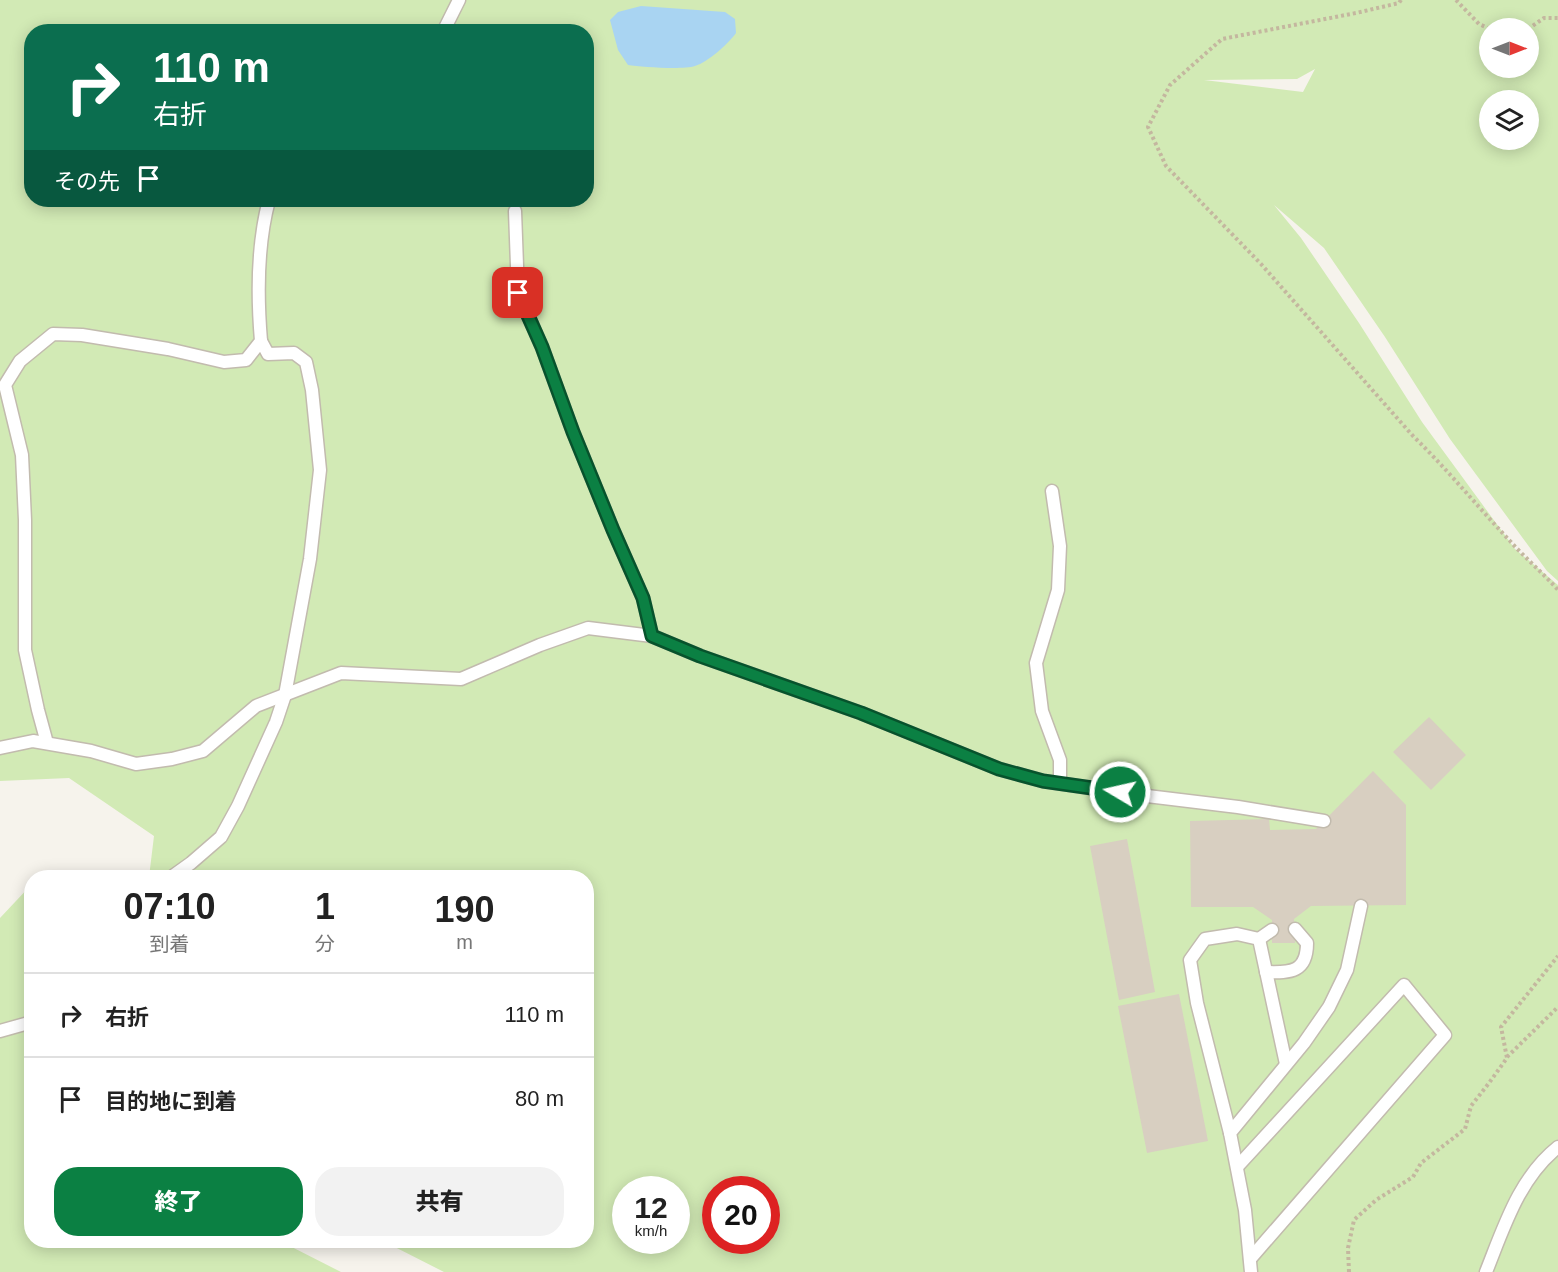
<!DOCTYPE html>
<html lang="ja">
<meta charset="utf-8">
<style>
body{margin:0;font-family:Arial,"Noto Sans JP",sans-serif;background:#f2f2f2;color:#222;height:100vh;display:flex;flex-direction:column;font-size:22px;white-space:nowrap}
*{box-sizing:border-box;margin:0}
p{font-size:20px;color:#767676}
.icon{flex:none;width:33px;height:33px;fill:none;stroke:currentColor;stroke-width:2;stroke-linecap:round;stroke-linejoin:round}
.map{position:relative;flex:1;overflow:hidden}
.details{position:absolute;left:24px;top:870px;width:570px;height:378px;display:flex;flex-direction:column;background:#fff;border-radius:24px;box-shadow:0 3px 15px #0003}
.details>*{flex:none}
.banner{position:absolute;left:24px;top:24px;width:570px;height:183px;border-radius:24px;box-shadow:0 3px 15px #0003;background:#0b6e4f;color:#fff;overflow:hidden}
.needle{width:39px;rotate:90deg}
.buttons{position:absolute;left:1479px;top:18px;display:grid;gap:12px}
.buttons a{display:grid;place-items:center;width:60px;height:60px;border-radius:50%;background:#fff;box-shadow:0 3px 15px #0003;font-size:30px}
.speed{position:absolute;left:612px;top:1176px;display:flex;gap:12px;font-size:30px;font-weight:700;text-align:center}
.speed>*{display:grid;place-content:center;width:78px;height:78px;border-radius:50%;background:#fff;box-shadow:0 3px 15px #0003;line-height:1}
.speed small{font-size:15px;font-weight:400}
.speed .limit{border:9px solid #d22;background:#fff;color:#111}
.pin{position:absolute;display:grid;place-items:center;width:51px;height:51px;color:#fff;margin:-26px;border-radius:12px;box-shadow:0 3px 9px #0006}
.me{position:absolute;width:66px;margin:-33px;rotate:279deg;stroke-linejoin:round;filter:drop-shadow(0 0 4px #0008)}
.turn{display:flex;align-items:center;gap:21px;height:126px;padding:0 30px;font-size:27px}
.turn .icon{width:78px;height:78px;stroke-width:2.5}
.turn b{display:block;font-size:42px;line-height:51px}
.then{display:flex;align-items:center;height:57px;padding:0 30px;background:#0003;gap:12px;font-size:22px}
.eta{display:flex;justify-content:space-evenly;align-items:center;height:102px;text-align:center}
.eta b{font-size:36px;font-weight:800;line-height:42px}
.cta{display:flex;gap:12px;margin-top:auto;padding:12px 30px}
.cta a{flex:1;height:69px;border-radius:24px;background:#0b8043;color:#fff;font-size:24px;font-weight:800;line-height:69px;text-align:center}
.cta a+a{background:#f2f2f2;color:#222}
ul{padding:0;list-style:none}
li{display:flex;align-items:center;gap:18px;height:84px;padding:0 30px;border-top:2px solid #e0e0e0}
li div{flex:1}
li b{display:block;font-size:22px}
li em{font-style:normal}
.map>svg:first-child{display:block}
</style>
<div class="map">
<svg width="1558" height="1272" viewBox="0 0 1558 1272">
<rect width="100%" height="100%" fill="#f6f3ec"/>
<g fill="#d2eab5" fill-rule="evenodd">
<path d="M 0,0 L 1558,0 L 1558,581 L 1547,571 L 1450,439 L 1385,337 L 1324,248 L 1274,205 L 1301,238 L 1359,323 L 1422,422 L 1515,549 L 1558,585 L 1558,1272 L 444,1272 L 383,1241 L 586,1240 L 586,878 L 149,877 L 154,836 L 69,778 L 0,781 ZM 1490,28 L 1528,28 L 1528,68 L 1490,68 ZM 32,32 L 586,32 L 586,200 L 32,200 ZM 1315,69 L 1303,92 L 1204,80 L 1297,79 ZM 1490,100 L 1528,100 L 1528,140 L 1490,140 ZM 626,1190 L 676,1190 L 676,1240 L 626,1240 ZM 716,1190 L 766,1190 L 766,1240 L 716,1240 Z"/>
<polygon points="31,885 32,1240 280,1241 341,1272 0,1272 0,918"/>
</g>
<path fill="#a9d4f2" d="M 641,6 L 725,12 L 735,19 L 736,33 C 728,44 708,62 695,66 C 683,70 641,67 628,65 L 618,50 L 610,20 L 618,12 Z"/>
<g fill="#d8cfc1">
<polygon points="1429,717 1466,755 1431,790 1393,752"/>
<polygon points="1373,771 1406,805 1406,905 1311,906 1294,919 1295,943 1272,943 1272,920 1253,907 1191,907 1190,821 1269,819 1270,830 1316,829"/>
<polygon points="1127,839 1155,992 1119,1000 1090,846"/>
<polygon points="1179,994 1208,1141 1147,1153 1118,1006"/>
</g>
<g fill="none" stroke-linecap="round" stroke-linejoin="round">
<defs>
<g id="lane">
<polyline points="443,32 459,0"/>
<polyline points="515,211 518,293 542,347 573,432 613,530 643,598 652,636"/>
<polyline points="1052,491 1060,546 1058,590 1036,663 1042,711 1060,760 1060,783"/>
<path d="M 47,743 L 38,710 L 25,650 L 25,520 L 22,455 L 5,385 L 20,361 L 53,334 L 82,335 L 168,349 L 224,362 L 246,360 L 261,341 C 257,294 257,245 269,200"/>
<polyline points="0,748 33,741 91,751 136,764 172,759 203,751 256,706 341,673 461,679 540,645 588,628 652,636 700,656 861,713 999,769 1043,781 1139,795 1238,807 1324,821"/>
<polyline points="170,878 191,863 221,837 238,806 276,722 285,695 310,559 320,470 312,390 306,362 294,353 268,354 261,341"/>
<polyline points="1259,939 1272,930"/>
<path d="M 1266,972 C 1291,973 1307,972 1307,943 L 1295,929"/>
<polyline points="0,1031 32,1022"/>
<polyline points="1230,1133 1197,1003 1190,960 1205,939 1237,934 1259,939 1286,1064"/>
<polyline points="1237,1167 1404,985 1445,1035 1250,1259"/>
<polyline points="1251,1272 1245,1210 1230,1133 1304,1043 1329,1007 1347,970 1361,906"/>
<path d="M 1486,1272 C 1504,1227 1519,1178 1558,1147"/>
</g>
</defs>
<use href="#lane" stroke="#c2bbae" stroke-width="15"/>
<g stroke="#c4b79f" stroke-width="4" stroke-dasharray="3 3" stroke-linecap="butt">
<path d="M 1401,0 L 1399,3 L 1356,13 L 1222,39 L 1170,85 L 1148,127 L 1166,166 L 1261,264 L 1413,436 C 1447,469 1477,506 1510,541 C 1525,558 1543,573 1558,590"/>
<polyline points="1456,0 1479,24 1490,29"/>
<polyline points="1528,29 1544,18 1558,18"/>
<polyline points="1507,1057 1558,1007"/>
<polyline points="1349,1272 1348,1248 1354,1220 1376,1200 1413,1177 1421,1163 1465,1129 1471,1106 1489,1083 1507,1058 1501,1027 1558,956"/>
</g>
<use href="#lane" stroke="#fff" stroke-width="12"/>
</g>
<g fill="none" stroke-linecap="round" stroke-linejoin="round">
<defs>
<polyline id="route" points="518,293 542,347 573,432 613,530 643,598 652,636 700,656 861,713 999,769 1043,781 1120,792"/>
</defs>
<use href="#route" stroke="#07532c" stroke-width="15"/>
<use href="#route" stroke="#0b8043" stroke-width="10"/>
</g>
</svg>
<div class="buttons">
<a><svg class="needle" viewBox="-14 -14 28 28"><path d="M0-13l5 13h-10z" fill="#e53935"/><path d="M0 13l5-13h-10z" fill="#767676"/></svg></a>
<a><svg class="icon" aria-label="layers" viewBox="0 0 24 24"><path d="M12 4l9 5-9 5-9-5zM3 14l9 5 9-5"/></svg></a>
</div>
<div class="speed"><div>12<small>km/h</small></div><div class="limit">20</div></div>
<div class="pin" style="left:518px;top:293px;background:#d93025"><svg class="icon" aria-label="arrive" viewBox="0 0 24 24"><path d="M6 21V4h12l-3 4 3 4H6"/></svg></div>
<svg class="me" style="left:1120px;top:792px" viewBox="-20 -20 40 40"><circle r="17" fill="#0b8043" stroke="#fff" stroke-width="3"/><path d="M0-11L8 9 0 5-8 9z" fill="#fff"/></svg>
<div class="banner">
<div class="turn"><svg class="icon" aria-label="right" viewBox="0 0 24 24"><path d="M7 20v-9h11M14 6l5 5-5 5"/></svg><div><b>110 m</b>右折</div></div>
<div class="then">その先<svg class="icon" aria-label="arrive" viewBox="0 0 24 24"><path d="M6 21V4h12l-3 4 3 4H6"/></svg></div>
</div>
<section class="details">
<div class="eta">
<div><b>07:10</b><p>到着</p></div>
<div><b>1</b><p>分</p></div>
<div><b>190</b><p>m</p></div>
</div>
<ul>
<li><svg class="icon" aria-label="right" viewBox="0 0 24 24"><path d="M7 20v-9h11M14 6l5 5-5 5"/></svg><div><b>右折</b></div><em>110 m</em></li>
<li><svg class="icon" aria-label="arrive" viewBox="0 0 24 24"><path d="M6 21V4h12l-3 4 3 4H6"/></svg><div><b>目的地に到着</b></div><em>80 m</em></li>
</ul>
<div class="cta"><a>終了</a><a>共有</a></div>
</section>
</div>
